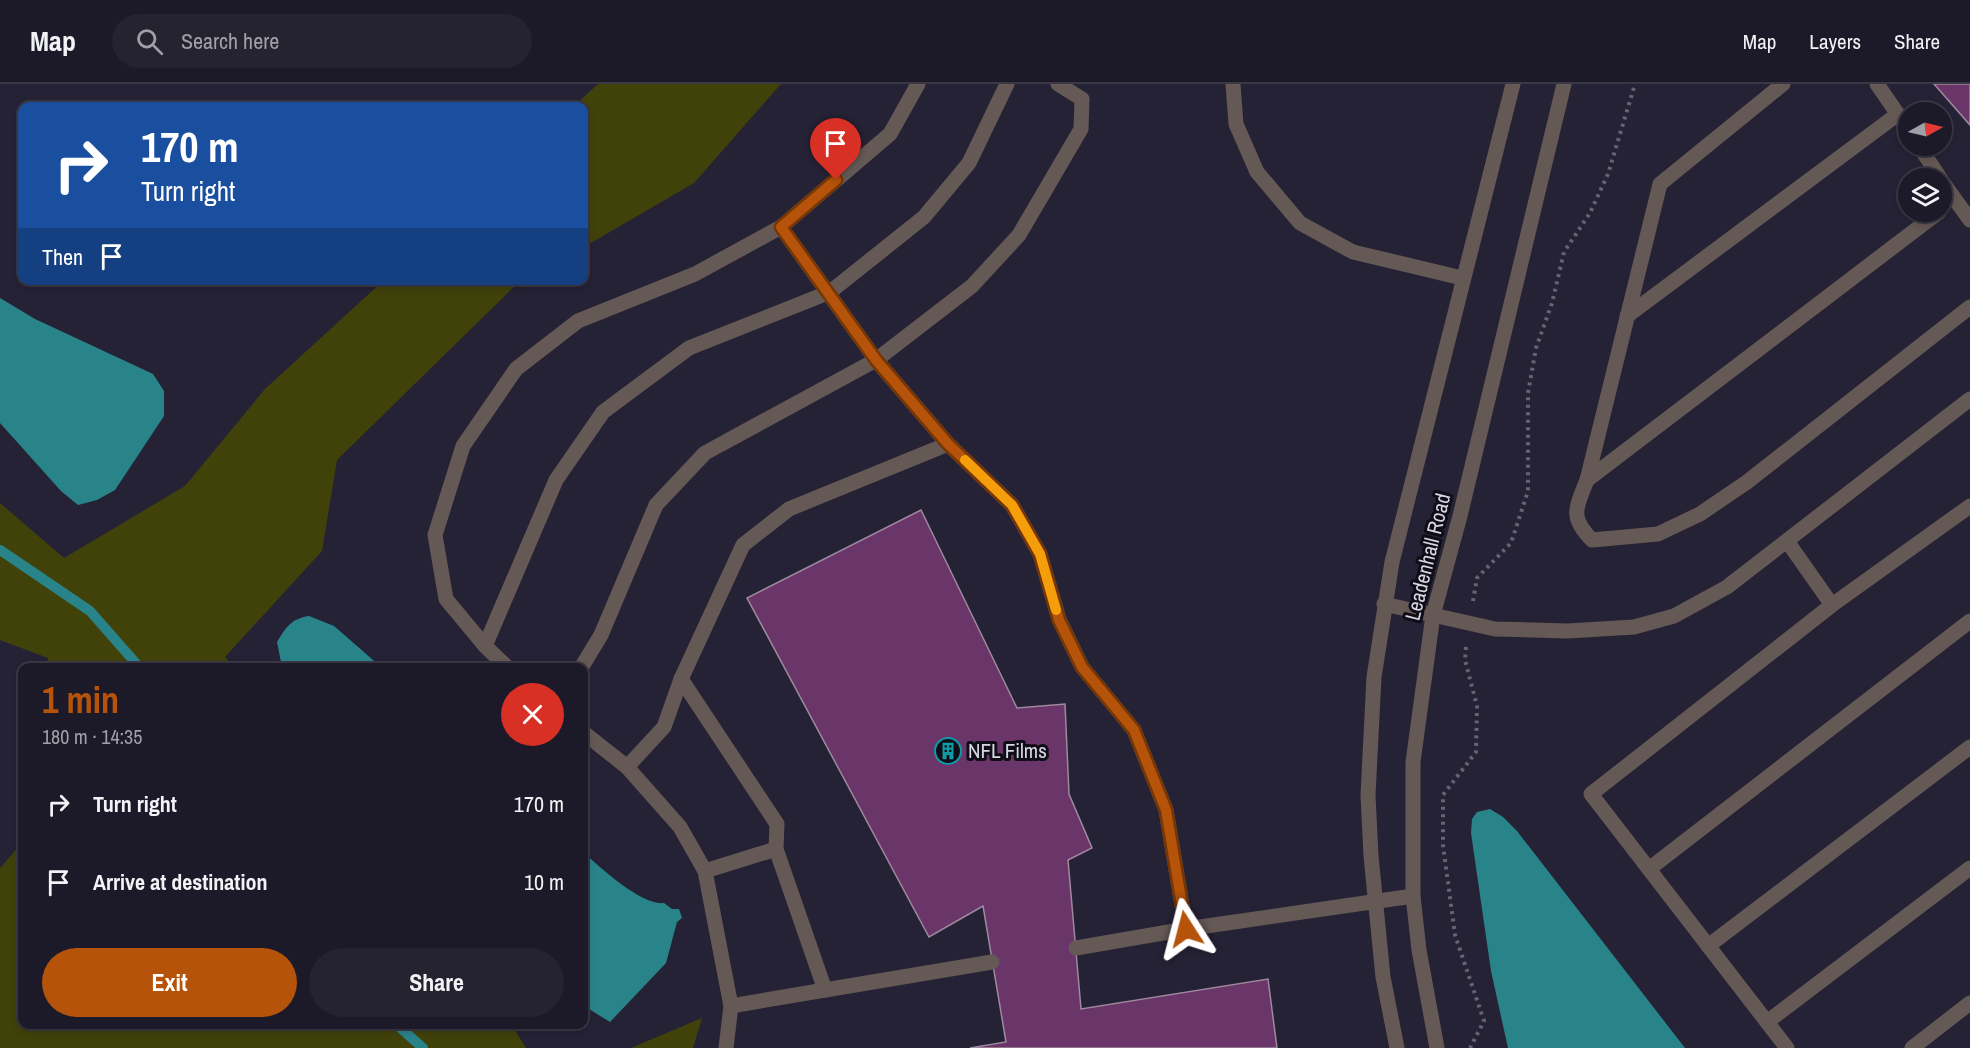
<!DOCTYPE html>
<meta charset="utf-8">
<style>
body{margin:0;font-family:"Archivo Narrow",sans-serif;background:#252330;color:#f1f3f6;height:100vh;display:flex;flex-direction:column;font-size:22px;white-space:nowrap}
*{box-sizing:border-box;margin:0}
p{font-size:20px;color:#a0a1a8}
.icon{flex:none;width:33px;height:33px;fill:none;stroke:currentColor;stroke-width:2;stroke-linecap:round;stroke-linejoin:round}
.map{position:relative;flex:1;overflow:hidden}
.details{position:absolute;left:18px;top:579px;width:570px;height:366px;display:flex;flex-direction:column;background:#1c1a28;border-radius:12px;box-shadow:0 3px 9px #0003,0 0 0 2px #3a3845}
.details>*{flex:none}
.top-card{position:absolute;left:18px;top:18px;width:570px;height:183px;border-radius:12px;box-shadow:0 3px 9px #0003,0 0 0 2px #3a3845;background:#1a4fa0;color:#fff;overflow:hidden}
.needle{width:39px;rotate:82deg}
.tools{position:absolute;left:1898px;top:18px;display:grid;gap:12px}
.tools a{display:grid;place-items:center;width:54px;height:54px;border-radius:50%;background:#1c1a28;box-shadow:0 3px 9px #0003,0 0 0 2px #3a3845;font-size:30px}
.pin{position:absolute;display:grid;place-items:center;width:51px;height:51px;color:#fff;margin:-62px -26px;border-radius:50% 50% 50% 0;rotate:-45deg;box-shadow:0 0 6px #0007}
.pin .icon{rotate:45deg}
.me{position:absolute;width:66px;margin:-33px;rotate:351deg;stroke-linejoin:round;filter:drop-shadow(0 0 4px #0008)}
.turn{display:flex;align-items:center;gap:21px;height:126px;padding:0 24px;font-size:27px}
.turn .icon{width:78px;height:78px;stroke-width:2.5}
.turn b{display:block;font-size:42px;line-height:51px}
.then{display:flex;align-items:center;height:57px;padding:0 24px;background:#0003;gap:12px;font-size:22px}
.round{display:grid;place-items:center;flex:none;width:63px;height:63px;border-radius:32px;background:#252330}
.head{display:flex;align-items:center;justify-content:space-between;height:102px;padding:0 24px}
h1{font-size:36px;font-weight:700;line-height:45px;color:#b45309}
.action{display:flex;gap:12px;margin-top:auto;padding:12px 24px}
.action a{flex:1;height:69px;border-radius:36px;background:#b45309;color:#fff;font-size:24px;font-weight:700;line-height:69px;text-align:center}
.action a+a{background:#252330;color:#f1f3f6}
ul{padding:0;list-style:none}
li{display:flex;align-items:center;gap:18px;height:78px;padding:0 24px}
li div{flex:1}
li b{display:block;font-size:22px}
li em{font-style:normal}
header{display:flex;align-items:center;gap:36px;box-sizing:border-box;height:84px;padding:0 30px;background:#1c1a28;border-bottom:2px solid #3a3845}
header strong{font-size:28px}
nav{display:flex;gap:33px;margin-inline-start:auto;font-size:21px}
.search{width:420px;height:54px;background:#252330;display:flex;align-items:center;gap:15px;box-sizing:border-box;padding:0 21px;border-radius:33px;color:#a0a1a8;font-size:22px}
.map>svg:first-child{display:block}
</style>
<header>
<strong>Map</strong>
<div class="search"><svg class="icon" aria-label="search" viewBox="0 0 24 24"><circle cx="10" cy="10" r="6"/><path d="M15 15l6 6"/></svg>Search here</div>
<nav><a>Map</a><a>Layers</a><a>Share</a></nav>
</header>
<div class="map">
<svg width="1970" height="964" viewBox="0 0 1970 964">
<rect width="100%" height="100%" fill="#262236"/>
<g fill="#41420a">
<polygon points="598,0 781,0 694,99 584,163 584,22 574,22"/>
<polygon points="383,197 525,197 516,201 337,376 322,467 225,573 235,583 47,583 48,574 0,556 0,419 64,474 185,402 265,305"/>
<polygon points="22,759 22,940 511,940 526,964 0,964 0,784"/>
<polygon points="702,934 693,964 631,964"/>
</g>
<g fill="#29848a">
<polygon points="0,214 35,235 153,290 164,307 164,332 115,406 97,416 78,421 61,407 0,339"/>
<path d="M 309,532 L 334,542 L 381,583 L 282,583 L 277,558 C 286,543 291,535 309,532 Z"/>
<polygon points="1490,725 1503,733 1517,747 1685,964 1508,964 1491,887 1471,749 1472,735 1477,728"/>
<path d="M 584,769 C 601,784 642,822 664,819 L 672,825 L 679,825 L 682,834 L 677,838 L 666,879 L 610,938 L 584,922 Z"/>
</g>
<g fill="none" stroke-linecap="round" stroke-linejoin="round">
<g stroke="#29848a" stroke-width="10">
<polyline points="0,466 90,527 140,584"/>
<polyline points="396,940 423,964"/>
</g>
</g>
<g fill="#6a366a" stroke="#9e899d" stroke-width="1.5">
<polygon points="1934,0 1970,0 1970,41"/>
<polygon points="921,426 1017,624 1065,620 1069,710 1092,764 1068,776 1081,925 1268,895 1277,964 970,964 1006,958 983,822 929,853 747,514"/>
</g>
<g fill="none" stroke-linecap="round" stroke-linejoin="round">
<g stroke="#666375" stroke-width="4" stroke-dasharray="3 4.5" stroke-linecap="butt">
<polyline points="1473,517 1477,494 1511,459 1528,407 1528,309 1536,264 1552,219 1564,168 1590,129 1608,90 1635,0"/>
<polyline points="1466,563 1465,576 1477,622 1476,668 1443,711 1443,761 1455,851 1484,937 1470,964"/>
</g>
<g stroke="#655955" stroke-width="15">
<polyline points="1233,0 1236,40 1257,88 1300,139 1353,168 1462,194"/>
<polyline points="1783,0 1660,100 1587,396 1939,128"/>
<polyline points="1877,0 1908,45"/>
<polyline points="1919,62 1940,94"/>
<polyline points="1941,96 1970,136"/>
<polyline points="781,143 876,276 948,360 1012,421 1040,470 1059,535 1082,583 1134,646 1166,726 1186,845 1413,812"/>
<polyline points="1627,232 1898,30"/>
<path d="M 1587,396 C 1576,424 1569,433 1592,456 L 1658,450 L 1700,430 L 1747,398 L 1970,223"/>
<polyline points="1787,457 1832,521 1970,422"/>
<polyline points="1384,520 1495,545 1568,547 1634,543 1674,532 1727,503 1970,315"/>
<polyline points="485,562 556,396 603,328 689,264 830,208 924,133 969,79 1007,0"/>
<polyline points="508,584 485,562 446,515 435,451 463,362 516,285 578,237 695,190 781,143 890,50 918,0"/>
<polyline points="581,584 601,551 656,421 705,369 876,276 972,202 1019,151 1081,45 1082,15 1058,0"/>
<polyline points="681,595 777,740 776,765 825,906 992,878"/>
<polyline points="584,649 627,683 680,743 705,787 731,922 726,964"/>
<polyline points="627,683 664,643 681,595 743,461 789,425 948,360"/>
<polyline points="1649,785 1970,537"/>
<polyline points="705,787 776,765"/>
<polyline points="1708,862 1970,663"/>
<polyline points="1076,864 1186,845"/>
<polyline points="731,922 825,906"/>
<polyline points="1767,938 1970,784"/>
<polyline points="1787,964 1591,710 1832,521"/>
<polyline points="1912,964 1970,919"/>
</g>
<g stroke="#655955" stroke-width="15">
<polyline points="1397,964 1383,893 1371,772 1368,711 1374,593 1392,478 1513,0"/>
<polyline points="1437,964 1419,866 1413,812 1413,678 1433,531 1460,432 1564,0"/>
</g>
</g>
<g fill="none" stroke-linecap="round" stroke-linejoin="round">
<defs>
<polyline id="route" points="836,96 781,143 876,276 948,360 1012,421 1040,470 1059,536 1082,583 1134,646 1166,726 1186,845"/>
</defs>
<use href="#route" stroke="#753606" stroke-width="15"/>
<use href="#route" stroke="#b45309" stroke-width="10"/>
<polyline stroke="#f59e0b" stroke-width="10" points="965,376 1012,421 1040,470 1056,526"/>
</g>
<defs>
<symbol id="building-ring" viewBox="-11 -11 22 22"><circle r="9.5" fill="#0f0d16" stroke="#0f9aa8" stroke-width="1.5"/><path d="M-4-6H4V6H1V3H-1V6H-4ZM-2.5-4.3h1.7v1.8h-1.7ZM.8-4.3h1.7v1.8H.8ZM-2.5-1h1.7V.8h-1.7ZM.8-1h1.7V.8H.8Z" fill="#0f9aa8"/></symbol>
</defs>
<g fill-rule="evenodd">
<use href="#building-ring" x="933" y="652" width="30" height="30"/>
</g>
<g text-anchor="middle" stroke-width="6" stroke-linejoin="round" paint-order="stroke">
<g font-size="21" fill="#d8d6e4" stroke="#0f0d16">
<text transform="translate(1428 473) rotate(-76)" y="7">Leadenhall Road</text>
</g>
<g font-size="21" fill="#d8d6e4" stroke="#0f0d16" text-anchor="start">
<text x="968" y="674">NFL Films</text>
</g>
</g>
</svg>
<div class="tools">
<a><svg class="needle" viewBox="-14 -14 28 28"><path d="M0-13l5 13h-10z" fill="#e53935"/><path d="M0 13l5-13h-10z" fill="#a0a1a8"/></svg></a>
<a><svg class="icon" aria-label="layers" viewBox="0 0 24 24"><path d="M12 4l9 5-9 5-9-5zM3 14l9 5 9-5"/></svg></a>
</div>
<div class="pin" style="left:836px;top:96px;background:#d93025"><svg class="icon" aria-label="arrive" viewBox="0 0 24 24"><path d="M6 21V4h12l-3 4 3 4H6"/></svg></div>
<svg class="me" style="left:1186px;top:845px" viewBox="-20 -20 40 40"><path d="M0-17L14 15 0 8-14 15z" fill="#b45309" stroke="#fff" stroke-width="4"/></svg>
<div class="top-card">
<div class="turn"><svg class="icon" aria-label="right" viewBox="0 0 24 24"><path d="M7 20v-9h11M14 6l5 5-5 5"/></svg><div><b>170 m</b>Turn right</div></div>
<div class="then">Then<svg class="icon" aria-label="arrive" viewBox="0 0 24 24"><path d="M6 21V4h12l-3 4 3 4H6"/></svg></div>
</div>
<section class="details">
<div class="head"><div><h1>1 min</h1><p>180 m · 14:35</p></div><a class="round" style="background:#d93025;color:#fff"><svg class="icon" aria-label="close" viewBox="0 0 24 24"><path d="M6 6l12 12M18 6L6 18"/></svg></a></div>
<ul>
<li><svg class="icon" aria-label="right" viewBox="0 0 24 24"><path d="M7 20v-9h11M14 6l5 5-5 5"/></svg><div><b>Turn right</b></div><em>170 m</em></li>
<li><svg class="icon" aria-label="arrive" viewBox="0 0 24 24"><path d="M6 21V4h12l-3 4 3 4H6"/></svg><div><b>Arrive at destination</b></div><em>10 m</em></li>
</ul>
<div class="action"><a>Exit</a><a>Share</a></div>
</section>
</div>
